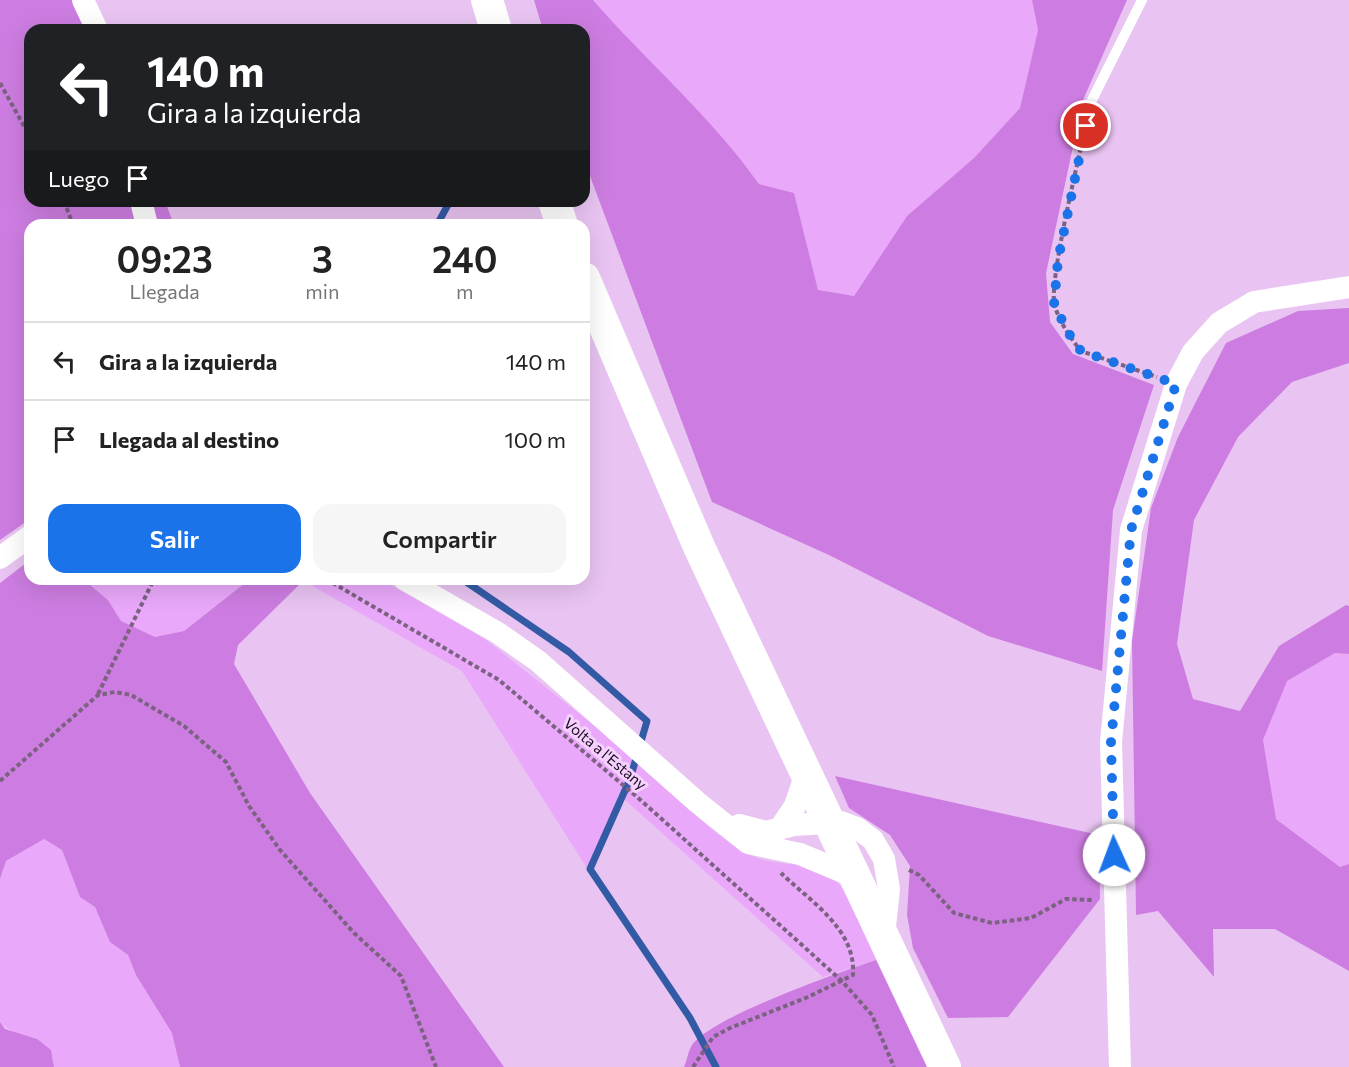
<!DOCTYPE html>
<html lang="es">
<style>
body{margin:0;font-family:Commissioner,sans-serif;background:#f6f6f6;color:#222;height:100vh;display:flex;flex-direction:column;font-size:22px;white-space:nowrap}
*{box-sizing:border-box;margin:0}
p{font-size:20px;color:#767676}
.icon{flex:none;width:33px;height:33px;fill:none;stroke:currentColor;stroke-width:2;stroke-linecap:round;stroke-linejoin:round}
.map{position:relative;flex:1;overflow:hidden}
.details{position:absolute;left:24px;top:219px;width:566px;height:366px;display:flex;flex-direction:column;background:#fff;border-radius:18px;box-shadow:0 6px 24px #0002}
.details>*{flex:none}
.banner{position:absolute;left:24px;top:24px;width:566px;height:183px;border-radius:18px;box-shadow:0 6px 24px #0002;background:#202124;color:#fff;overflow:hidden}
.pin{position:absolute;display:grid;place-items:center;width:51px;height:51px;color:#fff;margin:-26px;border:3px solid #fff;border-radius:50%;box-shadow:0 2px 6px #0007}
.me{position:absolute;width:66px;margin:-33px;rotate:358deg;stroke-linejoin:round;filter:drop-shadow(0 0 4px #0008)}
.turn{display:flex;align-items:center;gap:21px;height:126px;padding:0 24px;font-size:27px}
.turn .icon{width:78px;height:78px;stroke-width:2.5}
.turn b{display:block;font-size:42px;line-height:51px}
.then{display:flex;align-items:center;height:57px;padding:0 24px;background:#0003;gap:12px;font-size:22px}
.eta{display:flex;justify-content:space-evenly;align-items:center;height:102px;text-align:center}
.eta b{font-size:36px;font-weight:600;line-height:42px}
.primary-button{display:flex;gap:12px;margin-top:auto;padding:12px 24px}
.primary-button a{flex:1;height:69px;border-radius:18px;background:#1a73e8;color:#fff;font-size:24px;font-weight:600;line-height:69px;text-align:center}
.primary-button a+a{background:#f6f6f6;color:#222}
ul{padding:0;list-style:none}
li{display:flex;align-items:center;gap:18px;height:78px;padding:0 24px;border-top:2px solid #e0e0e0}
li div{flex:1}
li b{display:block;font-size:22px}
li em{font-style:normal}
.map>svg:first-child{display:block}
</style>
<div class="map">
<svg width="1349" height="1067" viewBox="0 0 1349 1067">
<rect width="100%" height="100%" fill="#e9c4f2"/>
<g fill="#e9a8fa">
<path d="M 593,0 L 1032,0 L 1038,30 L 1020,108 L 974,158 L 907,216 L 854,296 L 818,291 L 794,193 L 759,184 C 711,116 647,62 593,0 Z"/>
<polygon points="83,579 250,579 184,631 155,637 121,621 108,600"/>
<path d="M 300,579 L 380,579 L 485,639 L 606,735 L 709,827 C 725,839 744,855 764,860 C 790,866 815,862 837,882 C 850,894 868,942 876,960 L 823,977 L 624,799 L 590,873 L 462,671 Z"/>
<polygon points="1335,653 1349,654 1349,864 1340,867 1276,819 1263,740 1286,681"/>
<path d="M 44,839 L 62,850 L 80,897 L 95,907 L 110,942 L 128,955 L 136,975 L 172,1033 L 180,1067 L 54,1067 L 51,1050 C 37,1039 8,1033 0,1022 L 0,879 L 6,861 Z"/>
</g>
<g fill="#cd7de1">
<polygon points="0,0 82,0 100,30 30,30 30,201 165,201 174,225 30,225 30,519 0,540"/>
<path d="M 534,0 L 593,0 C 647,62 711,116 759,184 L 794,193 L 818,290 L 854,296 L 907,216 L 974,158 L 1020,108 L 1038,30 L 1032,0 L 1127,0 L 1083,100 L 1046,273 L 1050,322 L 1073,354 L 1154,385 L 1113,510 L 1102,671 L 988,636 L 831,556 L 712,502 L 584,160 L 584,30 L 543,30 Z"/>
<polygon points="1349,308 1349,363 1292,382 1238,437 1194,520 1177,644 1193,699 1240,711 1279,646 1346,605 1349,606 1349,654 1335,653 1287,681 1263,740 1276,819 1340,867 1349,864 1349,971 1275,929 1213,929 1214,977 1158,911 1136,915 1132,641 1151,508 1178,437 1226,343 1298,311"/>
<polygon points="30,560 30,579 83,579 108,600 121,621 155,637 184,631 250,579 303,581 238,645 234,664 310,793 504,1067 180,1067 172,1033 136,975 128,955 110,942 95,907 80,897 62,850 44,839 6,861 0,879 0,583"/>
<polygon points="835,776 1099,835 1100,899 1008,1017 948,1018 913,948 907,915 910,866 890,835 849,808"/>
<path d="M 876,960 L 927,1067 L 684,1067 C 687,1061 688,1051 692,1045 C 711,1017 840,972 876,960 Z"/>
<polygon points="0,1022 5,1029 37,1039 51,1050 54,1067 0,1067"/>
</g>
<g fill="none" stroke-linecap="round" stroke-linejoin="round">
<g stroke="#335ba5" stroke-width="7">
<polyline points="437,225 450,201"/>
<polyline points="462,579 569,652 647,721 630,779 590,869 690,1018 716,1067"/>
</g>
<g stroke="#7a6280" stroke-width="4" stroke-dasharray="4.5 3" stroke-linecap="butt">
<polyline points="0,83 30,137"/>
<path d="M 1087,119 C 1081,151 1047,285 1055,307 C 1060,322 1071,339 1081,351 L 1157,377"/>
<polyline points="64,201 73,225"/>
<polyline points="326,579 499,680 636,796 842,981 872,1015 894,1067"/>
<polyline points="98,694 154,579"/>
<polyline points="0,781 98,695 115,692 131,695 184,726 226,762 249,806 280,850 354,933 401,976 436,1067"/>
<polyline points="909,870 919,875 954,913 992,923 1031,918 1066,899 1094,900"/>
<path d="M 693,1067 L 713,1037 L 730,1028 L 808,997 L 853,975 C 856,929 811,902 781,873"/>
</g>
<polyline stroke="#fff" stroke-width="10" points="1090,104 1142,0"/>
<g stroke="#fff" stroke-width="22">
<polyline points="83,0 97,30"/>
<polyline points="141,201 147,225"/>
<polyline points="0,558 30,536"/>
<polyline points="404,579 498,633 538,661 697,802 748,843 800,854 855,877"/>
<polyline points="739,825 766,832 794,825 841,822 857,828 873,840 884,859 889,889 884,936"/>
<polyline points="780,828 795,806 806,773"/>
<polyline points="1120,1067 1111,742 1131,530 1176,384 1193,352 1219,323 1254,302 1349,287"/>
</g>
<g stroke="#fff" stroke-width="32">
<polyline points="487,0 496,30"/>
<polyline points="554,201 562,225"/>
<polyline points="584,278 700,549 945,1067"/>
</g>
</g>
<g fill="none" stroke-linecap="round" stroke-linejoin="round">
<polyline stroke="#1a73e8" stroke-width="10" stroke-dasharray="0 18" points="1086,126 1058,260 1054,305 1073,341 1081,351 1176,384 1131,530 1111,742 1114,855"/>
</g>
<g text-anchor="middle" stroke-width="6" stroke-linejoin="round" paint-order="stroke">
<g font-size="15" fill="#1a0d1d" stroke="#f6d1ff">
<text transform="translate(605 754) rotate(40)" y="5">Volta a l'Estany</text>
</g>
</g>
</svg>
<div class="pin" style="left:1086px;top:126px;background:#d93025"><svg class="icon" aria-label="arrive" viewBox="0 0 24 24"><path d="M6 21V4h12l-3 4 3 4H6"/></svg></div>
<svg class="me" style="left:1114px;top:855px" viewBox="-20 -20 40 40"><circle r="19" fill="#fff"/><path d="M0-13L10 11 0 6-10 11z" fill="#1a73e8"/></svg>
<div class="banner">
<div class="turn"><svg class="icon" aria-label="left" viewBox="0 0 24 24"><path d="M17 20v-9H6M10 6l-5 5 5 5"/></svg><div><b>140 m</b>Gira a la izquierda</div></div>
<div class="then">Luego<svg class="icon" aria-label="arrive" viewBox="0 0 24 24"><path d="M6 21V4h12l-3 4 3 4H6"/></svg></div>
</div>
<section class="details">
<div class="eta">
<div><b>09:23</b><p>Llegada</p></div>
<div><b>3</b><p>min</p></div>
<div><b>240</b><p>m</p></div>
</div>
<ul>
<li><svg class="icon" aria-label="left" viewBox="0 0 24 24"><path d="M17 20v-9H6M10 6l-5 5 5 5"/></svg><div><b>Gira a la izquierda</b></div><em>140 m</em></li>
<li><svg class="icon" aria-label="arrive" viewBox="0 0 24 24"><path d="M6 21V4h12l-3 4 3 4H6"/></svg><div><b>Llegada al destino</b></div><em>100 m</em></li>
</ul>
<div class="primary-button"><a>Salir</a><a>Compartir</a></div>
</section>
</div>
